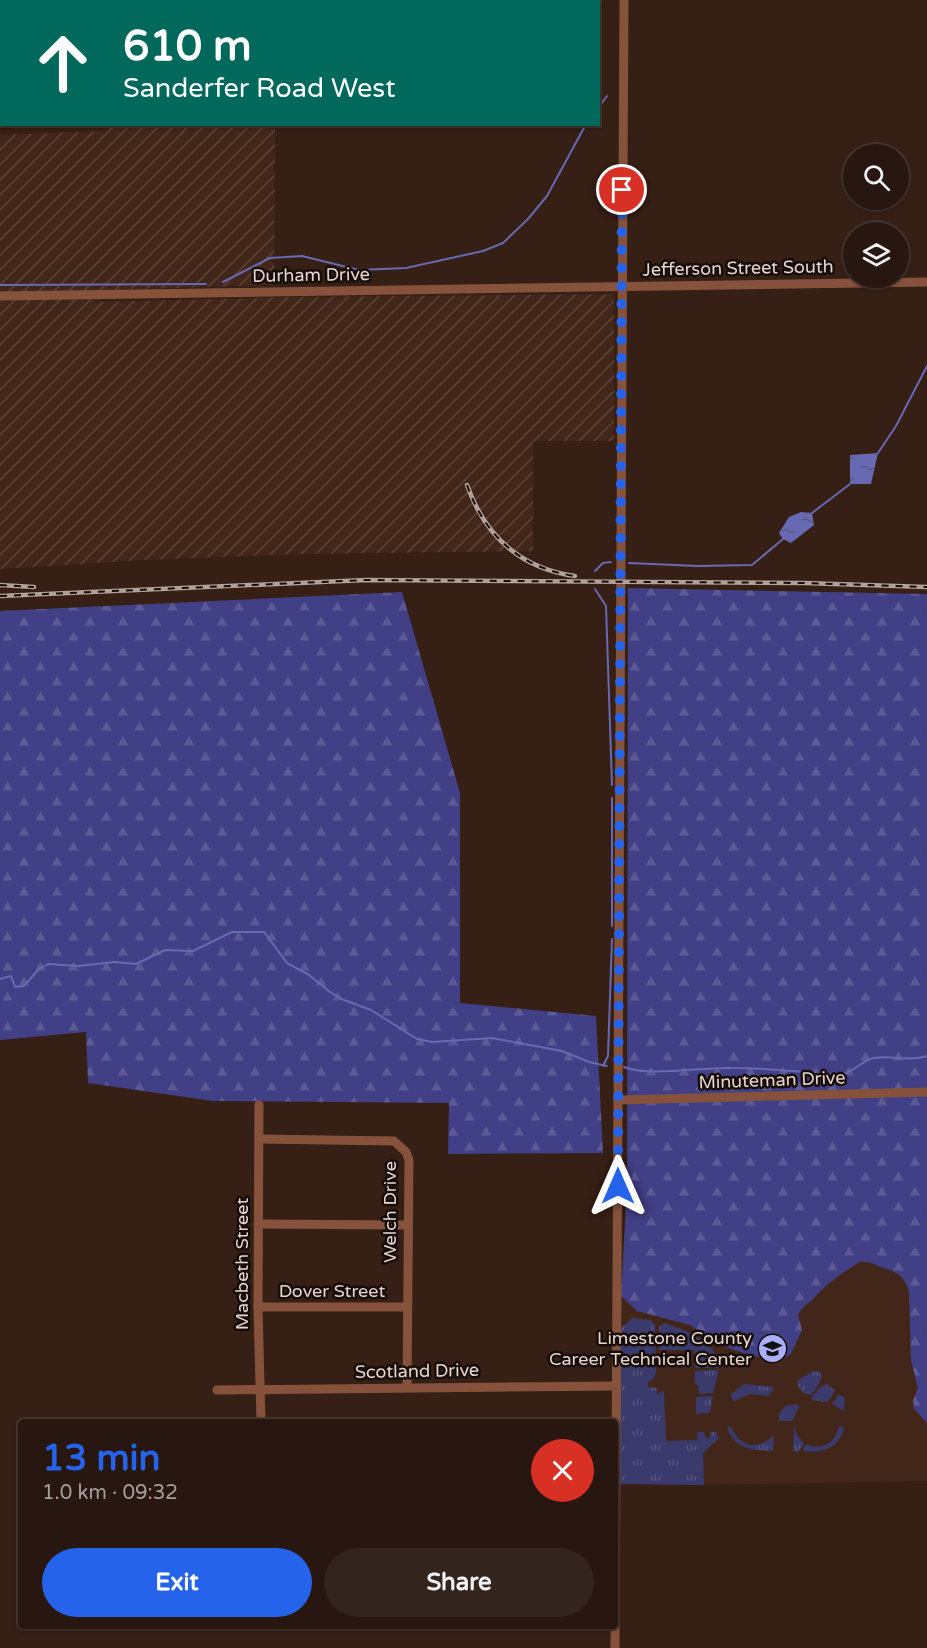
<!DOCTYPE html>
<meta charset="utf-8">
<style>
body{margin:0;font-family:"Varela Round",sans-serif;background:#34241e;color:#f1f3f6;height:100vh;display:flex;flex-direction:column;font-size:22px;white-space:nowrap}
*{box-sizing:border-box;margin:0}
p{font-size:20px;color:#a59f9f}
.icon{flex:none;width:33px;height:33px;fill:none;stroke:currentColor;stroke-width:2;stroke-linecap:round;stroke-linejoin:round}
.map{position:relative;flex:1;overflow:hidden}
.side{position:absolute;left:18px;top:1419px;width:600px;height:210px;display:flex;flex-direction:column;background:#281710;border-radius:6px;box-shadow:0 2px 4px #0004,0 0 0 2px #443630}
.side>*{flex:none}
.top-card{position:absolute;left:0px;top:0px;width:600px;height:126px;box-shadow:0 2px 4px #0004,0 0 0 2px #443630;background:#00695c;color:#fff;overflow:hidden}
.fabs{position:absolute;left:843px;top:144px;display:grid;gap:12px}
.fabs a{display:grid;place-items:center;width:66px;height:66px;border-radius:50%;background:#281710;box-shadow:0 2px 4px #0004,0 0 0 2px #443630;font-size:30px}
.pin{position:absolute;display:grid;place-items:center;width:51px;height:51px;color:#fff;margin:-26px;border:3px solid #fff;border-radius:50%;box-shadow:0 2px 6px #0007}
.me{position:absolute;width:66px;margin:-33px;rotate:0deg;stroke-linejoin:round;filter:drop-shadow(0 0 4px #0008)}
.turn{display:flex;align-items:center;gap:21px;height:126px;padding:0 24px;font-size:27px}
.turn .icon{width:78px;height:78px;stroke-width:2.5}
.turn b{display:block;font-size:42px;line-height:51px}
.round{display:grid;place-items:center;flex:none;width:63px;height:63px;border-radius:32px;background:#34241e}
.head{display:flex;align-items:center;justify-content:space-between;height:102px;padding:0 24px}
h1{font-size:36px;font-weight:700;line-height:45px;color:#2563eb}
.cta{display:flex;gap:12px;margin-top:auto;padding:12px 24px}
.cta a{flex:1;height:69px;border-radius:36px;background:#2563eb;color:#fff;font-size:24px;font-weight:700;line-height:69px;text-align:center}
.cta a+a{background:#34241e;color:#f1f3f6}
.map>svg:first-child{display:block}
</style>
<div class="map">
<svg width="927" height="1648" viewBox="0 0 927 1648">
<defs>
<pattern id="industrial-furrows" width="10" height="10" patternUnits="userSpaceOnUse" patternTransform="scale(1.5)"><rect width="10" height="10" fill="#43261a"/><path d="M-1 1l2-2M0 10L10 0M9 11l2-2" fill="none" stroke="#5e453a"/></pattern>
<pattern id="grass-tufts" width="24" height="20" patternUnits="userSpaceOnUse" patternTransform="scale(1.5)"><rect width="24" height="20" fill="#3a3a6c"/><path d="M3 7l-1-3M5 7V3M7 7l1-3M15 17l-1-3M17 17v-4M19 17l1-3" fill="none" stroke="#565680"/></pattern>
<pattern id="forest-firs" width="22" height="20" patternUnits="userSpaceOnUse" patternTransform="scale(1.5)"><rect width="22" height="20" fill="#413f85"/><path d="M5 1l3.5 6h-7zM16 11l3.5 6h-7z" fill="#5c5a95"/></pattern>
<pattern id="water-ripples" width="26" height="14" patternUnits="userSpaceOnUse" patternTransform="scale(1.5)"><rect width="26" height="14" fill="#6869b3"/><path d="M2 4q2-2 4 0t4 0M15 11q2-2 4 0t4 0" fill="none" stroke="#58577e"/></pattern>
</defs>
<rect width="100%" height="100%" fill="#361f15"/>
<polygon fill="#43261a" points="927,1187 927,1481 704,1485 619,1484 619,1326 627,1188"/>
<g fill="url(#industrial-furrows)">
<polygon points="233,0 601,0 601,7 599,7 598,2 233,2"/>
<polygon points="116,124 275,125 274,285 100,290 101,302 293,297 614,294 614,441 533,441 533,551 300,554 144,560 0,569 0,135 102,131"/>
</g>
<g fill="url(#grass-tufts)">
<polygon points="633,1318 651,1320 655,1325 656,1372 653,1380 648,1382 648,1387 657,1388 657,1394 664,1391 666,1441 697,1440 697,1432 704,1432 706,1438 710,1438 710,1432 716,1432 719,1438 703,1453 704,1485 619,1484 621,1328"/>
<path d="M 664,1323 C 685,1330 720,1342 719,1368 L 695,1368 L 694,1350 L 659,1350 L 659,1327 Z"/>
<polygon points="719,1370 713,1393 699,1394 698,1385 695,1384 695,1371"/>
<polygon points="819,1371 822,1376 818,1386 811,1395 803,1393 797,1384 798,1380 812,1372"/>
<polygon points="744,1384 773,1387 774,1389 768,1396 750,1394 734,1401 730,1395"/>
<polygon points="827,1384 835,1391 828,1402 812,1400 811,1398 820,1387"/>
<polygon points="839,1394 845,1398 844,1411 832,1404"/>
<polygon points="713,1396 710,1413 696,1414 696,1397"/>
<polygon points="798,1404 799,1407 792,1421 779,1421 779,1414 785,1406"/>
<path d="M 729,1426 C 733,1429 734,1433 738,1438 C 748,1449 764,1446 774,1435 L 773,1451 C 753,1450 735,1450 727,1428 Z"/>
<polygon points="794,1426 797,1435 804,1444 798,1452 793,1451"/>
<path d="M 839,1426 L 844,1427 C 840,1448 822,1454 803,1451 L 806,1444 C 822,1451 836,1443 839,1426 Z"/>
</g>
<g fill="url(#forest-firs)">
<path d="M 628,588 L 927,594 L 927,1423 L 914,1409 L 913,1400 L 918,1388 L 911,1361 L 909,1292 C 905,1277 898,1272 883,1268 C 875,1265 869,1261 860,1262 C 842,1273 828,1282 814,1298 C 808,1305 804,1304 798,1315 L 802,1330 L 791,1354 L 784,1358 L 752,1356 L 723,1346 L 690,1325 L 637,1311 L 621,1296 L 627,1188 Z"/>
<polygon points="402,592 460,793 460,1003 596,1016 603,1153 448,1154 449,1103 213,1101 88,1083 86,1032 0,1040 0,611"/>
</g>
<g fill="url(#water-ripples)">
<polygon points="878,453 871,484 850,484 850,455"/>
<polygon points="801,512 812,513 814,525 791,543 783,539 779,533 789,517"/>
</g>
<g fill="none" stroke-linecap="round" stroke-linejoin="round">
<g stroke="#6869b3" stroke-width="2">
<polyline points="598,108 607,96"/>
<polyline points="0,124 2,124"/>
<polyline points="223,282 270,258 302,256 359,270 406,268 483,251 503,243 528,219 547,196 586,124"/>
<polyline points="0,285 206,284"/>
<polyline points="878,453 896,426 927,366"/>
<polyline points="812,513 850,484"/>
<polyline points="629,563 698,566 752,565 783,539"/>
<polyline points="595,571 603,563 611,562"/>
<polyline points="595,589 606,606 612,785"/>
<polyline points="612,926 612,798"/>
<polyline points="0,979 11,976 15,987 24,986 39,969 48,964 78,966 115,962 136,964 165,950 193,951 232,932 264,932 287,963 309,975 330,992 344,1000 371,1010 417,1039 432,1042 492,1038 562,1051 589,1062 607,1066"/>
<polyline points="603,1066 608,1056 612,939"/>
<path d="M 624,1067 C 648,1077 703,1067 731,1068 C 767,1068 803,1072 839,1075 C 855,1072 862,1060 874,1058 C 893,1055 908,1062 927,1056"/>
</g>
<g stroke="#86523c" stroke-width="9">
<polyline points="0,296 927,282"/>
<polyline points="618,1100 927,1092"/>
<polyline points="259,1105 258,1307 261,1422"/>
<polyline points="259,1139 394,1141 406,1152 409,1160 407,1387"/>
<polyline points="258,1224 407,1225"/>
<polyline points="258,1307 406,1307"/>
<polyline points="217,1390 617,1386"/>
<polyline points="615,1648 624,0"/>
</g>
<defs>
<g id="rail">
<path d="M 467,485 C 485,536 520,568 575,576"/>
<polyline points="0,585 34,587"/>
<polyline points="0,596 366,580 804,583 927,587"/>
</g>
</defs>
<use href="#rail" stroke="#b3a199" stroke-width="4.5"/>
<use href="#rail" stroke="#160c08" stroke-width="2" stroke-dasharray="7" stroke-linecap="butt"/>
</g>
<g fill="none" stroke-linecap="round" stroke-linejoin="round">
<polyline stroke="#2563eb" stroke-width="10" stroke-dasharray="0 18" points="618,1186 622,190"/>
</g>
<defs>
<symbol id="school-disc" viewBox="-11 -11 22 22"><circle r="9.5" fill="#acaffb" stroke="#160c08"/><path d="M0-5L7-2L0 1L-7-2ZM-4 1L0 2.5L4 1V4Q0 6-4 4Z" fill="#111"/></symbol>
</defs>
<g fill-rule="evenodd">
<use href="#school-disc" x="756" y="1332" width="33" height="33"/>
</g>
<g text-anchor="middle" stroke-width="5" stroke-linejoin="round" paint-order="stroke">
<g font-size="18" fill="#e5d5ce" stroke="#160c08">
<text transform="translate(738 268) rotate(-1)" y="6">Jefferson Street South</text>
<text transform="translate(311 275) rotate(-1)" y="6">Durham Drive</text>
<text transform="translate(772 1080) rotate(-2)" y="6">Minuteman Drive</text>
<text transform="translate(390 1212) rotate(-90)" y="6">Welch Drive</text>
<text transform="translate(242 1264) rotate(-90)" y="6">Macbeth Street</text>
<text x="332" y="1297">Dover Street</text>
<text transform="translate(417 1371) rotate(-1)" y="6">Scotland Drive</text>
</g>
<g font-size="18" fill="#e5d5ce" stroke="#160c08" text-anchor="end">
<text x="752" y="1344">Limestone County<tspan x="752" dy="21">Career Technical Center</tspan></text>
</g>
</g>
</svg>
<div class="fabs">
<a><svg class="icon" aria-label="search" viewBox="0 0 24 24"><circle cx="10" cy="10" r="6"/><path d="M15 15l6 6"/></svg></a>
<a><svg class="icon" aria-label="layers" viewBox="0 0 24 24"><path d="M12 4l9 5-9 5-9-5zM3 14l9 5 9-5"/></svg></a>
</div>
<div class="pin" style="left:622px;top:190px;background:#d93025"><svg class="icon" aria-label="arrive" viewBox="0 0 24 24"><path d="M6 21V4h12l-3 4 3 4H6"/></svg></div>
<svg class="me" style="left:618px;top:1186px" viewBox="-20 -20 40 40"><path d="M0-17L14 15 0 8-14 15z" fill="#2563eb" stroke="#fff" stroke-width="4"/></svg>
<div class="top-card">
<div class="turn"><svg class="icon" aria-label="ahead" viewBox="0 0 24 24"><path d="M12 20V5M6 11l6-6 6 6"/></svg><div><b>610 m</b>Sanderfer Road West</div></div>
</div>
<section class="side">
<div class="head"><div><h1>13 min</h1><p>1.0 km · 09:32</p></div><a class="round" style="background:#d93025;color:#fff"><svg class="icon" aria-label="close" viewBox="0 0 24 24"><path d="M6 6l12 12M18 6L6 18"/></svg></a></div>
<div class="cta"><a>Exit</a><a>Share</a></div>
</section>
</div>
